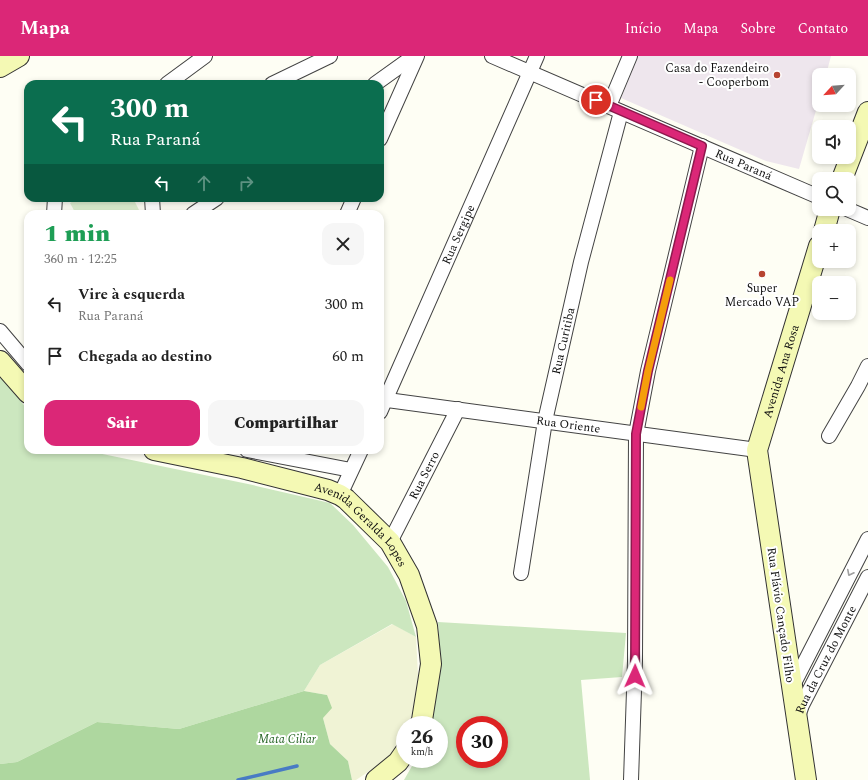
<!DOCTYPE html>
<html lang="pt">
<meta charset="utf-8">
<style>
body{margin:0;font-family:Spectral,serif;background:#f6f6f6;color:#222;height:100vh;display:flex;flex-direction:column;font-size:15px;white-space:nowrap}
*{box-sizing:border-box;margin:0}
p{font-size:13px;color:#767676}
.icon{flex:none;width:22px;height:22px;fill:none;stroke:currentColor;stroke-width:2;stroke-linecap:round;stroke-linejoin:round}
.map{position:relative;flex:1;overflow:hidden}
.drawer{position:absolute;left:24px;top:154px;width:360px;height:244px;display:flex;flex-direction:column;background:#fff;border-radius:12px;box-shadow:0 2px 6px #0003}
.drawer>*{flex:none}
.guide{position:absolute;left:24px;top:24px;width:360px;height:122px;border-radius:12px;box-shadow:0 2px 6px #0003;background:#0b6e4f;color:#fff;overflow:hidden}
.needle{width:26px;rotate:244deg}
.controls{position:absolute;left:812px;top:12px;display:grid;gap:8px}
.controls a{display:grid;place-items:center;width:44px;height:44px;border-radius:8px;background:#fff;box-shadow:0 2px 6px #0003;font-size:20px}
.speed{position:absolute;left:396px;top:660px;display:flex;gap:8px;font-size:20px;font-weight:700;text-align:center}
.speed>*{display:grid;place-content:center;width:52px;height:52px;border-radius:50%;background:#fff;box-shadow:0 2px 6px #0003;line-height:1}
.speed small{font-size:10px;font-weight:400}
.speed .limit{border:6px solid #d22;background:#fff;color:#111}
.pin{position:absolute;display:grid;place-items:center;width:34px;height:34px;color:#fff;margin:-17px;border:2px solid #fff;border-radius:50%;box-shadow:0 1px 4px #0007}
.me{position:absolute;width:44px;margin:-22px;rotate:1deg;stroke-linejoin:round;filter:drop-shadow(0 0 3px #0008)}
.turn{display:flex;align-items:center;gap:14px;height:84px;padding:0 20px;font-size:18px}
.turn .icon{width:52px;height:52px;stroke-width:2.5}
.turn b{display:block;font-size:28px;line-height:34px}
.lanes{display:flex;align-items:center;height:38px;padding:0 20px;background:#0003;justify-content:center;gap:20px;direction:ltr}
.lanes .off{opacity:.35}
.round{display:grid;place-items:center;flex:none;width:42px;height:42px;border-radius:12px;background:#f6f6f6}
.overview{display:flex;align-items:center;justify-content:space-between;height:68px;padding:0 20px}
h1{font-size:24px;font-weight:800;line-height:30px;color:#1e9e55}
.cta{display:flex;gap:8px;margin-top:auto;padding:8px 20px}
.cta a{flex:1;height:46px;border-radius:12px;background:#db2777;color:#fff;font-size:16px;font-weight:800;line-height:46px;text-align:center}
.cta a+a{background:#f6f6f6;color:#222}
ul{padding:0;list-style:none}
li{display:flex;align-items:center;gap:12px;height:52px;padding:0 20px}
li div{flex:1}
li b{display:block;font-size:15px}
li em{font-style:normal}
header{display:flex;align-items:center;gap:24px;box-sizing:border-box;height:56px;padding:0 20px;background:#db2777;color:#fff}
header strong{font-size:19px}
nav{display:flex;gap:22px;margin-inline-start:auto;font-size:14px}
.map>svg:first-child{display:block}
</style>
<header>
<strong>Mapa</strong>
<nav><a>Início</a><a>Mapa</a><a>Sobre</a><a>Contato</a></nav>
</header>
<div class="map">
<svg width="868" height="724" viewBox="0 0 868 724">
<rect width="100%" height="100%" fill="#fefef4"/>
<polygon fill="#eee6ed" points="638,0 831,0 826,19 819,19 819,44 799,113 766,105 621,42"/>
<polygon fill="#f0f3d5" points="393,568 416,581 418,619 412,659 407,669 405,669 405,674 393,699 356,724 352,724 348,705 330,688 323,662 327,639 304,635 320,609"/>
<g fill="#cce7bf" fill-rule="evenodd">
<polygon points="0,320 28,354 28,394 83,394 248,428 330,447 353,469 388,511 406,545 416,581 392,568 320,609 304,635 179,673 97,666 17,706 0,708"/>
<path d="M 438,566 L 626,577 L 622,621 L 581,624 L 590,724 L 404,724 L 416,703 L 439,703 L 439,669 L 427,669 L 439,584 ZM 465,669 L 499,669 L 499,703 L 465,703 Z"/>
</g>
<polygon fill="#aed79f" points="304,635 327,639 332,652 323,662 330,688 348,705 352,724 0,724 0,708 17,706 97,666 179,673"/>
<polygon fill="#deefd0" points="80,142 133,142 139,154 131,158 76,158 70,147"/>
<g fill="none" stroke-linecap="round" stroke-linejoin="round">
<polyline stroke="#487bc4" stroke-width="3.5" points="238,724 297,710"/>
<defs>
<g id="street">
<path id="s1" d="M 492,0 L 819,141"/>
<polyline points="167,28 205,0"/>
<polyline points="272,28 330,0"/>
<polyline points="375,28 414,0"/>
<polyline points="609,50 630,0"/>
<polyline points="380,83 417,0"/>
<polyline points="152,142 153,158"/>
<polyline points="847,153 868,162"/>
<polyline points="54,158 55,142"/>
<polyline points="193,158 217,142"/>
<polyline points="347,158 354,142"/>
<polyline points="0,275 28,308"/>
<path id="s2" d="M 380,343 L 757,394"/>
<path id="s3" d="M 380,356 L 537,0"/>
<polyline points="829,380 858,330 868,310"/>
<polyline points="247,394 351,414"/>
<polyline points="340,439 361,394"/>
<path id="s4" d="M 390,486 L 458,353"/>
<path id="s5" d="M 521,517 L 545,365 L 581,206 L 621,56"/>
<polyline points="792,631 868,483"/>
<path id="s6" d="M 797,663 L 802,649 L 868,521"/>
<polyline points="631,724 635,605 636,378 648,315 702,90"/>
</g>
<g id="secondary">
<polyline points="0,11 19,0"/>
<polyline points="842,123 868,56"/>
<polyline points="824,175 830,153"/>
<polyline points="0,305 28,337"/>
<path id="s7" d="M 154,394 L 242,412 L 328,434 L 340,439 L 346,443 L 390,486 L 409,519 L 427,570 L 431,608 L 422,664 L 420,669"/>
<polyline points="376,724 398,706 405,696"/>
<path id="s8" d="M 806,724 L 757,394 L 819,190"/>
</g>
</defs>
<use href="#street" stroke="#434343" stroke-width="16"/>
<use href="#secondary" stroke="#323232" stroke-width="22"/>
<use href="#street" stroke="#fff" stroke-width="14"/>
<use href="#secondary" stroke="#f4f9b4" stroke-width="20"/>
</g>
<defs><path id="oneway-chevron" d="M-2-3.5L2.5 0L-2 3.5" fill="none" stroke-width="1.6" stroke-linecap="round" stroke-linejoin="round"/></defs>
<use stroke="#9f9f9f" href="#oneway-chevron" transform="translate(850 517) rotate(117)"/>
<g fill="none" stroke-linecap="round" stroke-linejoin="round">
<defs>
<polyline id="route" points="596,44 702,90 648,315 636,378 635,620"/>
</defs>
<use href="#route" stroke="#8e194d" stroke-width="10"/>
<use href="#route" stroke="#db2777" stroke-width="7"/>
<polyline stroke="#f59e0b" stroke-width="7" points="641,351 648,315 670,224"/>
</g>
<g fill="#b74431" stroke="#fff" stroke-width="1.5">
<circle cx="777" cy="19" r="4"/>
<circle cx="762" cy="218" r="4"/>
</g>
<g text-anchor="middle" stroke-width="4" stroke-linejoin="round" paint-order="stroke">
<g font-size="12" fill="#101010" stroke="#fff" text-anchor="end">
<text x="769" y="16">Casa do Fazendeiro<tspan x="769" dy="14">- Cooperbom</tspan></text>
<text x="762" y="236" text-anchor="middle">Super<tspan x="762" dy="14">Mercado VAP</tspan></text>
</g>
<g font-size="12" fill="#101010" stroke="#fff">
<text dy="4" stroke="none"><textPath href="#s1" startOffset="274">Rua Paraná</textPath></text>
<text dy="4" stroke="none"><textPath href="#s3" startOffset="194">Rua Sergipe</textPath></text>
<text dy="4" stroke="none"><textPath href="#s5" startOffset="236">Rua Curitiba</textPath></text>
<text dy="4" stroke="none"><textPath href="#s8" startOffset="416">Avenida Ana Rosa</textPath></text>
<text dy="4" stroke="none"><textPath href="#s2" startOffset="190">Rua Oriente</textPath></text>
<text dy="4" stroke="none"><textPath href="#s4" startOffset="75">Rua Serro</textPath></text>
<text dy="4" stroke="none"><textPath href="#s7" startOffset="226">Avenida Geralda Lopes</textPath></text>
<text transform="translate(781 559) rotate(82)" y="4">Rua Flávio Cançado Filho</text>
<text dy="4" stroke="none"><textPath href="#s6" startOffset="66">Rua da Cruz do Monte</textPath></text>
</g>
<g font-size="12" font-style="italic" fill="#256424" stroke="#fff">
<text x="287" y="687">Mata Ciliar</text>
</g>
</g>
</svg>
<div class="controls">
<a><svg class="needle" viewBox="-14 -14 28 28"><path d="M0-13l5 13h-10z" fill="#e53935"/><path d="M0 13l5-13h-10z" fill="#767676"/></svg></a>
<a><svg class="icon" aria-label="sound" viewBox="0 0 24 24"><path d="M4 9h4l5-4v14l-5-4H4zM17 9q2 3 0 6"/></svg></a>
<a><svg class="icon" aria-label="search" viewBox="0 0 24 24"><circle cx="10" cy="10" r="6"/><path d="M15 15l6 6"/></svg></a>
<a>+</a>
<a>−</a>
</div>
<div class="speed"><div>26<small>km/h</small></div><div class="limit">30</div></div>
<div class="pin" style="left:596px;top:44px;background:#d93025"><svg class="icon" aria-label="arrive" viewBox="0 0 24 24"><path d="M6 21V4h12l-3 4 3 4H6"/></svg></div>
<svg class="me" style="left:635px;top:620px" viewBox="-20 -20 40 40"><path d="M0-17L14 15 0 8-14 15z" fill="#db2777" stroke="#fff" stroke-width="4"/></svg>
<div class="guide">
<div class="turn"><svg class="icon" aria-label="left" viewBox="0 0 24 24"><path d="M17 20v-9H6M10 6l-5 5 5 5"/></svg><div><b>300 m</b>Rua Paraná</div></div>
<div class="lanes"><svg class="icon" aria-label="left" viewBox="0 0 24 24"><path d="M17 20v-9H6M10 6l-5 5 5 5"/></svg><svg class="icon off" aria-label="ahead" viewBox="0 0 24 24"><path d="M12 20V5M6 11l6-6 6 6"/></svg><svg class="icon off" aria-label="right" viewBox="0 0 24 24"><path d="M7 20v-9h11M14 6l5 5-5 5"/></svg></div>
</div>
<section class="drawer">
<div class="overview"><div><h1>1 min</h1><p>360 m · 12:25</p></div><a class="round"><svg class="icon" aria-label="close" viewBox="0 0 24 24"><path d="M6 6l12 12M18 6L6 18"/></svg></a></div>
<ul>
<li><svg class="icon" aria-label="left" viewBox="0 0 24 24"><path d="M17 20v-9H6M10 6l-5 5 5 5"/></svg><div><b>Vire à esquerda</b><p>Rua Paraná</p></div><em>300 m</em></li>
<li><svg class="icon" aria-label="arrive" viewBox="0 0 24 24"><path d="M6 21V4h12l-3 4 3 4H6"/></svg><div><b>Chegada ao destino</b></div><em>60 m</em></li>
</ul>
<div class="cta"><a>Sair</a><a>Compartilhar</a></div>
</section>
</div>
